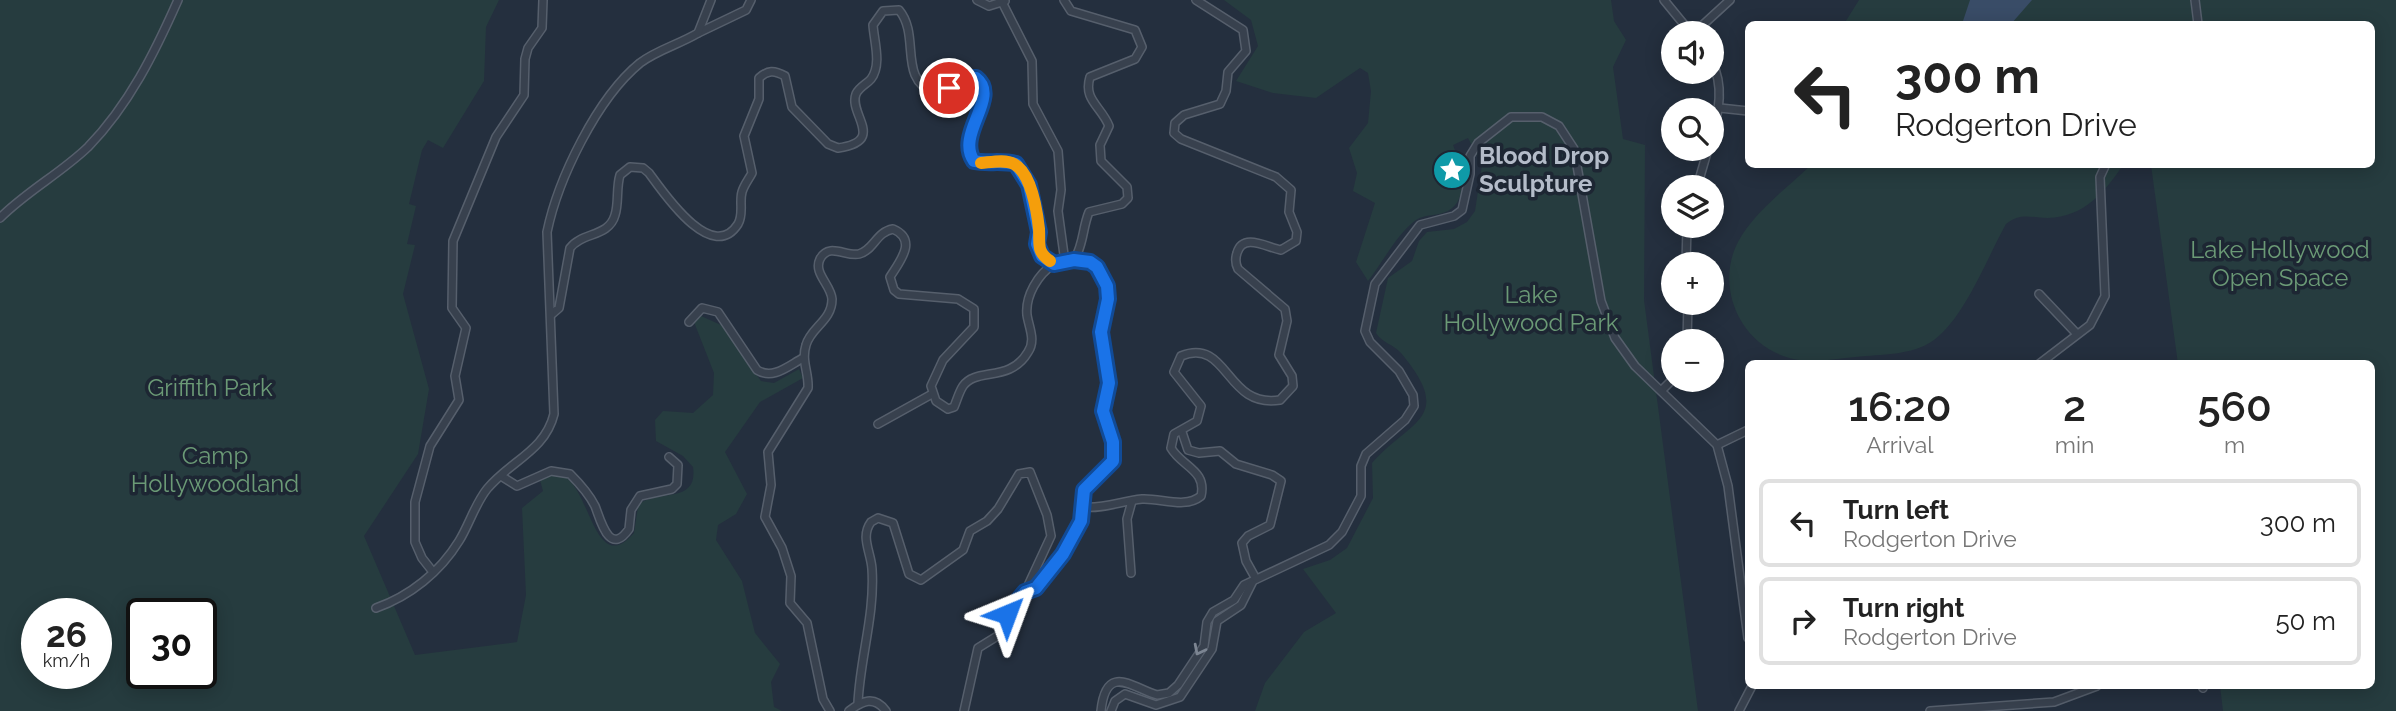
<!DOCTYPE html>
<meta charset="utf-8">
<style>
body{margin:0;font-family:Raleway,sans-serif;background:#f2f2f2;color:#222;height:100vh;display:flex;flex-direction:column;font-size:26px;white-space:nowrap}
*{box-sizing:border-box;margin:0}
p{font-size:23px;color:#767676}
.icon{flex:none;width:38px;height:38px;fill:none;stroke:currentColor;stroke-width:2;stroke-linecap:round;stroke-linejoin:round}
.map{position:relative;flex:1;overflow:hidden}
.sheet{position:absolute;left:1745px;top:360px;width:630px;height:329px;display:flex;flex-direction:column;background:#fff;border-radius:10px;box-shadow:0 4px 18px #0003}
.sheet>*{flex:none}
.hud{position:absolute;left:1745px;top:21px;width:630px;height:147px;border-radius:10px;box-shadow:0 4px 18px #0003;background:#fff;color:#222;overflow:hidden}
.fabs{position:absolute;left:1661px;top:21px;display:grid;gap:14px}
.fabs a{display:grid;place-items:center;width:63px;height:63px;border-radius:50%;background:#fff;box-shadow:0 4px 18px #0003;font-size:35px}
.speed{position:absolute;left:21px;top:598px;display:flex;gap:14px;font-size:35px;font-weight:700;text-align:center}
.speed>*{display:grid;place-content:center;width:91px;height:91px;border-radius:50%;background:#fff;box-shadow:0 4px 18px #0003;line-height:1}
.speed small{font-size:18px;font-weight:400}
.speed .limit{border:4px solid #111;border-radius:10px;background:#fff;color:#111}
.pin{position:absolute;display:grid;place-items:center;width:60px;height:60px;color:#fff;margin:-30px;border:4px solid #fff;border-radius:50%;box-shadow:0 2px 7px #0007}
.me{position:absolute;width:77px;margin:-38px;rotate:44deg;stroke-linejoin:round;filter:drop-shadow(0 0 5px #0008)}
.turn{display:flex;align-items:center;gap:24px;height:147px;padding:0 35px;font-size:32px}
.turn .icon{width:91px;height:91px;stroke-width:2.5}
.turn b{display:block;font-size:49px;line-height:60px}
.eta{display:flex;justify-content:space-evenly;align-items:center;height:119px;text-align:center}
.eta b{font-size:42px;font-weight:600;line-height:49px}
ul{padding:0;list-style:none}
li{display:flex;align-items:center;gap:21px;height:88px;margin:0 14px 10px;padding:0 21px;border:4px solid #e0e0e0;border-radius:10px}
li div{flex:1}
li b{display:block;font-size:26px}
li em{font-style:normal}
.map>svg:first-child{display:block}
</style>
<div class="map">
<svg width="2396" height="711" viewBox="0 0 2396 711">
<rect width="100%" height="100%" fill="#242f3e"/>
<g fill="#263c3f" fill-rule="evenodd">
<path d="M 0,0 L 499,0 L 486,27 L 484,81 L 443,148 L 428,140 L 422,150 L 409,204 L 416,206 L 407,244 L 415,245 L 403,294 L 429,389 L 418,454 L 364,536 L 415,655 L 517,642 L 526,595 L 522,508 L 543,491 L 540,480 C 591,443 586,588 634,533 L 638,507 L 642,502 C 663,491 698,502 693,467 L 683,456 L 656,441 L 655,420 L 663,411 L 693,413 L 713,395 L 714,373 L 694,322 L 701,316 L 721,325 L 761,381 L 774,383 L 799,369 L 803,378 L 760,402 L 725,452 L 747,494 L 736,514 L 718,525 L 716,540 L 742,581 L 755,633 L 780,664 L 771,682 L 774,707 L 782,711 L 0,711 ZM 37,614 L 96,614 L 96,674 L 37,674 ZM 142,614 L 201,614 L 201,674 L 142,674 Z"/>
<path d="M 1224,0 L 1611,0 L 1614,21 L 1626,40 L 1613,67 L 1623,139 L 1645,145 L 1644,300 L 1698,711 L 1255,711 L 1265,683 L 1304,632 L 1336,613 L 1303,569 L 1330,560 L 1347,548 L 1373,498 L 1372,463 C 1410,420 1456,419 1401,353 C 1393,344 1382,343 1376,333 L 1388,278 L 1412,261 L 1419,241 L 1427,232 L 1454,229 L 1467,222 L 1475,211 L 1482,165 L 1468,138 L 1453,145 C 1460,164 1471,198 1448,211 C 1438,216 1425,214 1416,220 C 1396,235 1383,262 1368,281 L 1356,262 L 1375,203 L 1353,191 L 1357,173 L 1349,148 L 1368,123 L 1371,91 L 1368,73 L 1360,68 L 1316,98 L 1273,93 L 1236,81 L 1258,46 L 1251,20 Z"/>
<polygon points="1859,0 2396,0 2396,711 2223,711 2220,686 2371,686 2371,364 2178,364 2151,165 2371,164 2371,24 1844,24"/>
<path d="M 1811,165 L 2123,165 C 2105,192 2084,217 2048,218 C 2031,218 2021,212 2006,224 C 1987,258 1965,317 1934,340 C 1912,356 1881,354 1856,357 C 1833,359 1806,365 1783,356 C 1737,339 1716,284 1738,242 C 1754,212 1787,188 1811,165 Z"/>
</g>
<polygon fill="#394c67" points="1970,0 2032,0 2011,24 1962,24"/>
<g fill="none" stroke-linecap="round" stroke-linejoin="round">
<defs>
<g id="minor">
<polyline points="977,0 989,6 1005,1"/>
<polyline points="1001,0 1032,61 1033,104 1058,151 1061,190 1058,211 1065,262"/>
<polyline points="1664,0 1691,33"/>
<polyline points="2195,0 2198,24"/>
<polyline points="698,33 746,10 751,0"/>
<polyline points="1694,33 1730,0"/>
<path d="M 1712,62 C 1724,86 1719,110 1712,136"/>
<polyline points="1720,108 1748,111"/>
<polyline points="1697,187 1708,149"/>
<path d="M 0,218 C 27,191 61,173 88,147 C 129,105 155,52 178,0"/>
<polyline points="1686,264 1687,226"/>
<polyline points="2039,294 2076,333"/>
<path d="M 552,314 L 559,308 L 570,248 C 582,232 609,237 615,215 C 619,203 616,188 620,175 L 630,167 L 643,168 L 649,173 C 663,192 712,265 738,224 C 744,214 739,202 742,192 C 744,185 749,179 752,173 L 744,136 L 759,99 L 759,78 C 768,70 774,70 785,76 L 792,107 L 828,144 L 838,148 C 887,141 848,114 856,94 C 859,87 867,84 871,79 C 882,65 874,41 873,25 L 883,11 L 899,10 C 921,36 897,79 935,93 L 965,78 L 976,78 C 1001,96 955,134 974,161 C 988,164 1002,160 1016,165 L 1029,185 L 1037,216 L 1037,244 L 1042,256 L 1054,264 L 1074,260 C 1084,244 1082,229 1089,212 L 1122,204 L 1128,198 L 1127,187 L 1101,161 L 1100,145 L 1109,126 C 1101,106 1083,100 1090,77 L 1135,59 L 1142,47 L 1135,30 L 1071,11 L 1064,0"/>
<path d="M 689,322 L 702,308 L 718,312 L 757,370 C 773,380 788,366 803,358"/>
<polyline points="1687,341 1688,303"/>
<polyline points="2039,364 2090,325 2105,296 2100,177 2106,164"/>
<polyline points="1662,390 1673,379"/>
<polyline points="878,424 932,394"/>
<polyline points="1182,432 1188,450 1199,453 1220,451 1236,464 1272,475 1281,481 1270,525 1248,536 1242,543 1246,561 1256,579"/>
<polyline points="1717,445 1748,430"/>
<path d="M 501,476 L 517,486 L 551,471 L 570,474 C 579,483 589,494 595,506 C 600,518 609,558 629,529 L 631,510 L 640,496 L 672,489 L 677,484 L 678,465 L 669,457"/>
<path d="M 1083,507 C 1104,509 1121,501 1142,499 C 1162,498 1185,509 1201,496 C 1207,470 1182,467 1171,448 L 1174,434 L 1197,421 L 1201,406 L 1174,372 L 1181,356 C 1229,337 1225,409 1280,400 L 1293,386 L 1292,376 L 1279,355 L 1287,321 L 1285,309 L 1238,269 C 1235,263 1235,259 1237,253 C 1243,232 1268,248 1281,250 L 1296,241 L 1297,232 L 1289,212 L 1291,190 L 1276,177 L 1181,139 L 1174,133 L 1175,123 L 1184,115 L 1220,104 L 1226,91 L 1228,72 L 1246,51 L 1243,30 L 1196,0"/>
<polyline points="433,572 422,558 415,542 415,502 430,446 459,400 455,376 466,328 452,308 453,241 496,137 524,95 525,59 528,48 542,28 543,0"/>
<polyline points="1131,573 1127,519 1132,501"/>
<path d="M 376,608 C 410,596 440,572 459,541 C 469,525 475,504 487,489 C 510,461 545,451 554,414 L 547,232 C 558,179 597,98 640,63 C 657,50 680,44 698,33 L 711,0"/>
<polyline points="2202,686 2203,688"/>
<path d="M 858,703 C 860,658 875,615 872,569 C 871,552 860,537 871,522 L 878,518 L 893,523 L 909,574 L 921,580 L 963,550 L 970,531 L 987,521 L 998,509 L 1019,474 L 1030,472 L 1047,515 L 1051,536 L 1025,592"/>
<path d="M 830,711 L 823,699 L 807,623 L 790,603 L 791,576 L 782,548 L 765,517 L 771,485 L 768,452 L 808,388 C 809,373 801,361 806,345 C 811,327 832,321 832,299 C 831,285 813,273 820,259 C 829,242 846,257 859,254 C 874,250 876,232 893,229 C 918,240 900,261 890,277 L 894,290 L 899,294 L 958,299 L 974,309 L 974,327 L 943,360 L 931,386 L 936,401 L 948,409 L 954,407 C 957,400 959,392 963,386 C 976,367 1010,383 1028,352 C 1036,340 1029,328 1027,315 C 1025,296 1038,274 1054,264"/>
<path d="M 849,711 C 862,701 874,695 886,711"/>
<polyline points="964,711 978,648 999,635 1015,602 1025,592 1036,588 1063,554 1081,521 1084,490 1113,461 1113,442 1103,411 1109,383 1101,333 1108,299 1107,286 1097,267 1074,260"/>
<path d="M 1101,711 C 1106,662 1133,688 1157,695 L 1169,693 L 1178,685 L 1204,646 L 1207,622 L 1213,612 L 1234,600 L 1244,585 L 1329,545 L 1342,532 L 1361,496 L 1361,466 L 1366,454 L 1405,420 L 1414,406 L 1413,395 L 1399,371 L 1370,342 L 1365,331 L 1375,284 L 1420,225 L 1454,216 L 1462,210 L 1470,174 L 1470,156 L 1478,143 L 1511,117 L 1542,117 L 1559,126 L 1574,149 L 1601,301 L 1615,338 L 1635,366 L 1717,445 L 1728,486 L 1748,638"/>
<polyline points="1111,711 1115,701 1125,694 1156,705 1180,697 1212,649 1217,621 1241,605 1252,583"/>
<polyline points="1739,711 1752,686"/>
<polyline points="1930,711 2054,702 2097,686"/>
</g>
</defs>
<use href="#minor" stroke="#565f6c" stroke-width="10"/>
<use href="#minor" stroke="#38414e" stroke-width="7"/>
</g>
<defs><path id="oneway-chevron" d="M-2-3.5L2.5 0L-2 3.5" fill="none" stroke-width="1.6" stroke-linecap="round" stroke-linejoin="round" transform="scale(1.75)"/></defs>
<use stroke="#7c8592" href="#oneway-chevron" transform="translate(1199 650) rotate(117)"/>
<g fill="none" stroke-linecap="round" stroke-linejoin="round">
<defs>
<path id="route" d="M 949,88 L 965,78 L 976,78 C 1001,97 955,134 974,161 C 988,164 1002,160 1016,164 L 1029,185 L 1039,232 L 1037,244 L 1042,256 L 1054,264 L 1074,260 L 1090,262 L 1097,267 L 1107,286 L 1108,299 L 1101,332 L 1109,383 L 1103,411 L 1113,442 L 1113,461 L 1084,490 L 1081,521 L 1063,554 L 1036,588 L 1025,592 L 1007,614"/>
</defs>
<use href="#route" stroke="#114b97" stroke-width="18"/>
<use href="#route" stroke="#1a73e8" stroke-width="12"/>
<path stroke="#f59e0b" stroke-width="12" d="M 981,163 C 992,162 1005,159 1014,164 C 1031,173 1037,211 1039,229 C 1040,244 1036,251 1050,261"/>
</g>
<defs>
<symbol id="sight-disc" viewBox="-11 -11 22 22"><circle r="9.5" fill="#0f9aa8" stroke="#1d2633"/><path d="M0-6L1.8-2.2L6-1.7L2.9 1.2L3.7 5.4L0 3.3L-3.7 5.4L-2.9 1.2L-6-1.7L-1.8-2.2Z" fill="#fff"/></symbol>
</defs>
<g fill-rule="evenodd">
<use href="#sight-disc" x="1430" y="148" width="44" height="44"/>
</g>
<g text-anchor="middle" stroke-width="7" stroke-linejoin="round" paint-order="stroke">
<g font-size="24" font-weight="bold" fill="#b4bcc9" stroke="#1d2633" text-anchor="start">
<text x="1479" y="164">Blood Drop<tspan x="1479" dy="28">Sculpture</tspan></text>
</g>
<g font-size="24" fill="#6b9a76" stroke="#1d2633">
<text x="2280" y="258">Lake Hollywood<tspan x="2280" dy="28">Open Space</tspan></text>
<text x="1531" y="303">Lake<tspan x="1531" dy="28">Hollywood Park</tspan></text>
<text x="210" y="396">Griffith Park</text>
<text x="215" y="464">Camp<tspan x="215" dy="28">Hollywoodland</tspan></text>
</g>
</g>
</svg>
<div class="fabs">
<a><svg class="icon" aria-label="sound" viewBox="0 0 24 24"><path d="M4 9h4l5-4v14l-5-4H4zM17 9q2 3 0 6"/></svg></a>
<a><svg class="icon" aria-label="search" viewBox="0 0 24 24"><circle cx="10" cy="10" r="6"/><path d="M15 15l6 6"/></svg></a>
<a><svg class="icon" aria-label="layers" viewBox="0 0 24 24"><path d="M12 4l9 5-9 5-9-5zM3 14l9 5 9-5"/></svg></a>
<a>+</a>
<a>−</a>
</div>
<div class="speed"><div>26<small>km/h</small></div><div class="limit">30</div></div>
<div class="pin" style="left:949px;top:88px;background:#d93025"><svg class="icon" aria-label="arrive" viewBox="0 0 24 24"><path d="M6 21V4h12l-3 4 3 4H6"/></svg></div>
<svg class="me" style="left:1007px;top:614px" viewBox="-20 -20 40 40"><path d="M0-17L14 15 0 8-14 15z" fill="#1a73e8" stroke="#fff" stroke-width="4"/></svg>
<div class="hud">
<div class="turn"><svg class="icon" aria-label="left" viewBox="0 0 24 24"><path d="M17 20v-9H6M10 6l-5 5 5 5"/></svg><div><b>300 m</b>Rodgerton Drive</div></div>
</div>
<section class="sheet">
<div class="eta">
<div><b>16:20</b><p>Arrival</p></div>
<div><b>2</b><p>min</p></div>
<div><b>560</b><p>m</p></div>
</div>
<ul>
<li><svg class="icon" aria-label="left" viewBox="0 0 24 24"><path d="M17 20v-9H6M10 6l-5 5 5 5"/></svg><div><b>Turn left</b><p>Rodgerton Drive</p></div><em>300 m</em></li>
<li><svg class="icon" aria-label="right" viewBox="0 0 24 24"><path d="M7 20v-9h11M14 6l5 5-5 5"/></svg><div><b>Turn right</b><p>Rodgerton Drive</p></div><em>50 m</em></li>
</ul>
</section>
</div>
